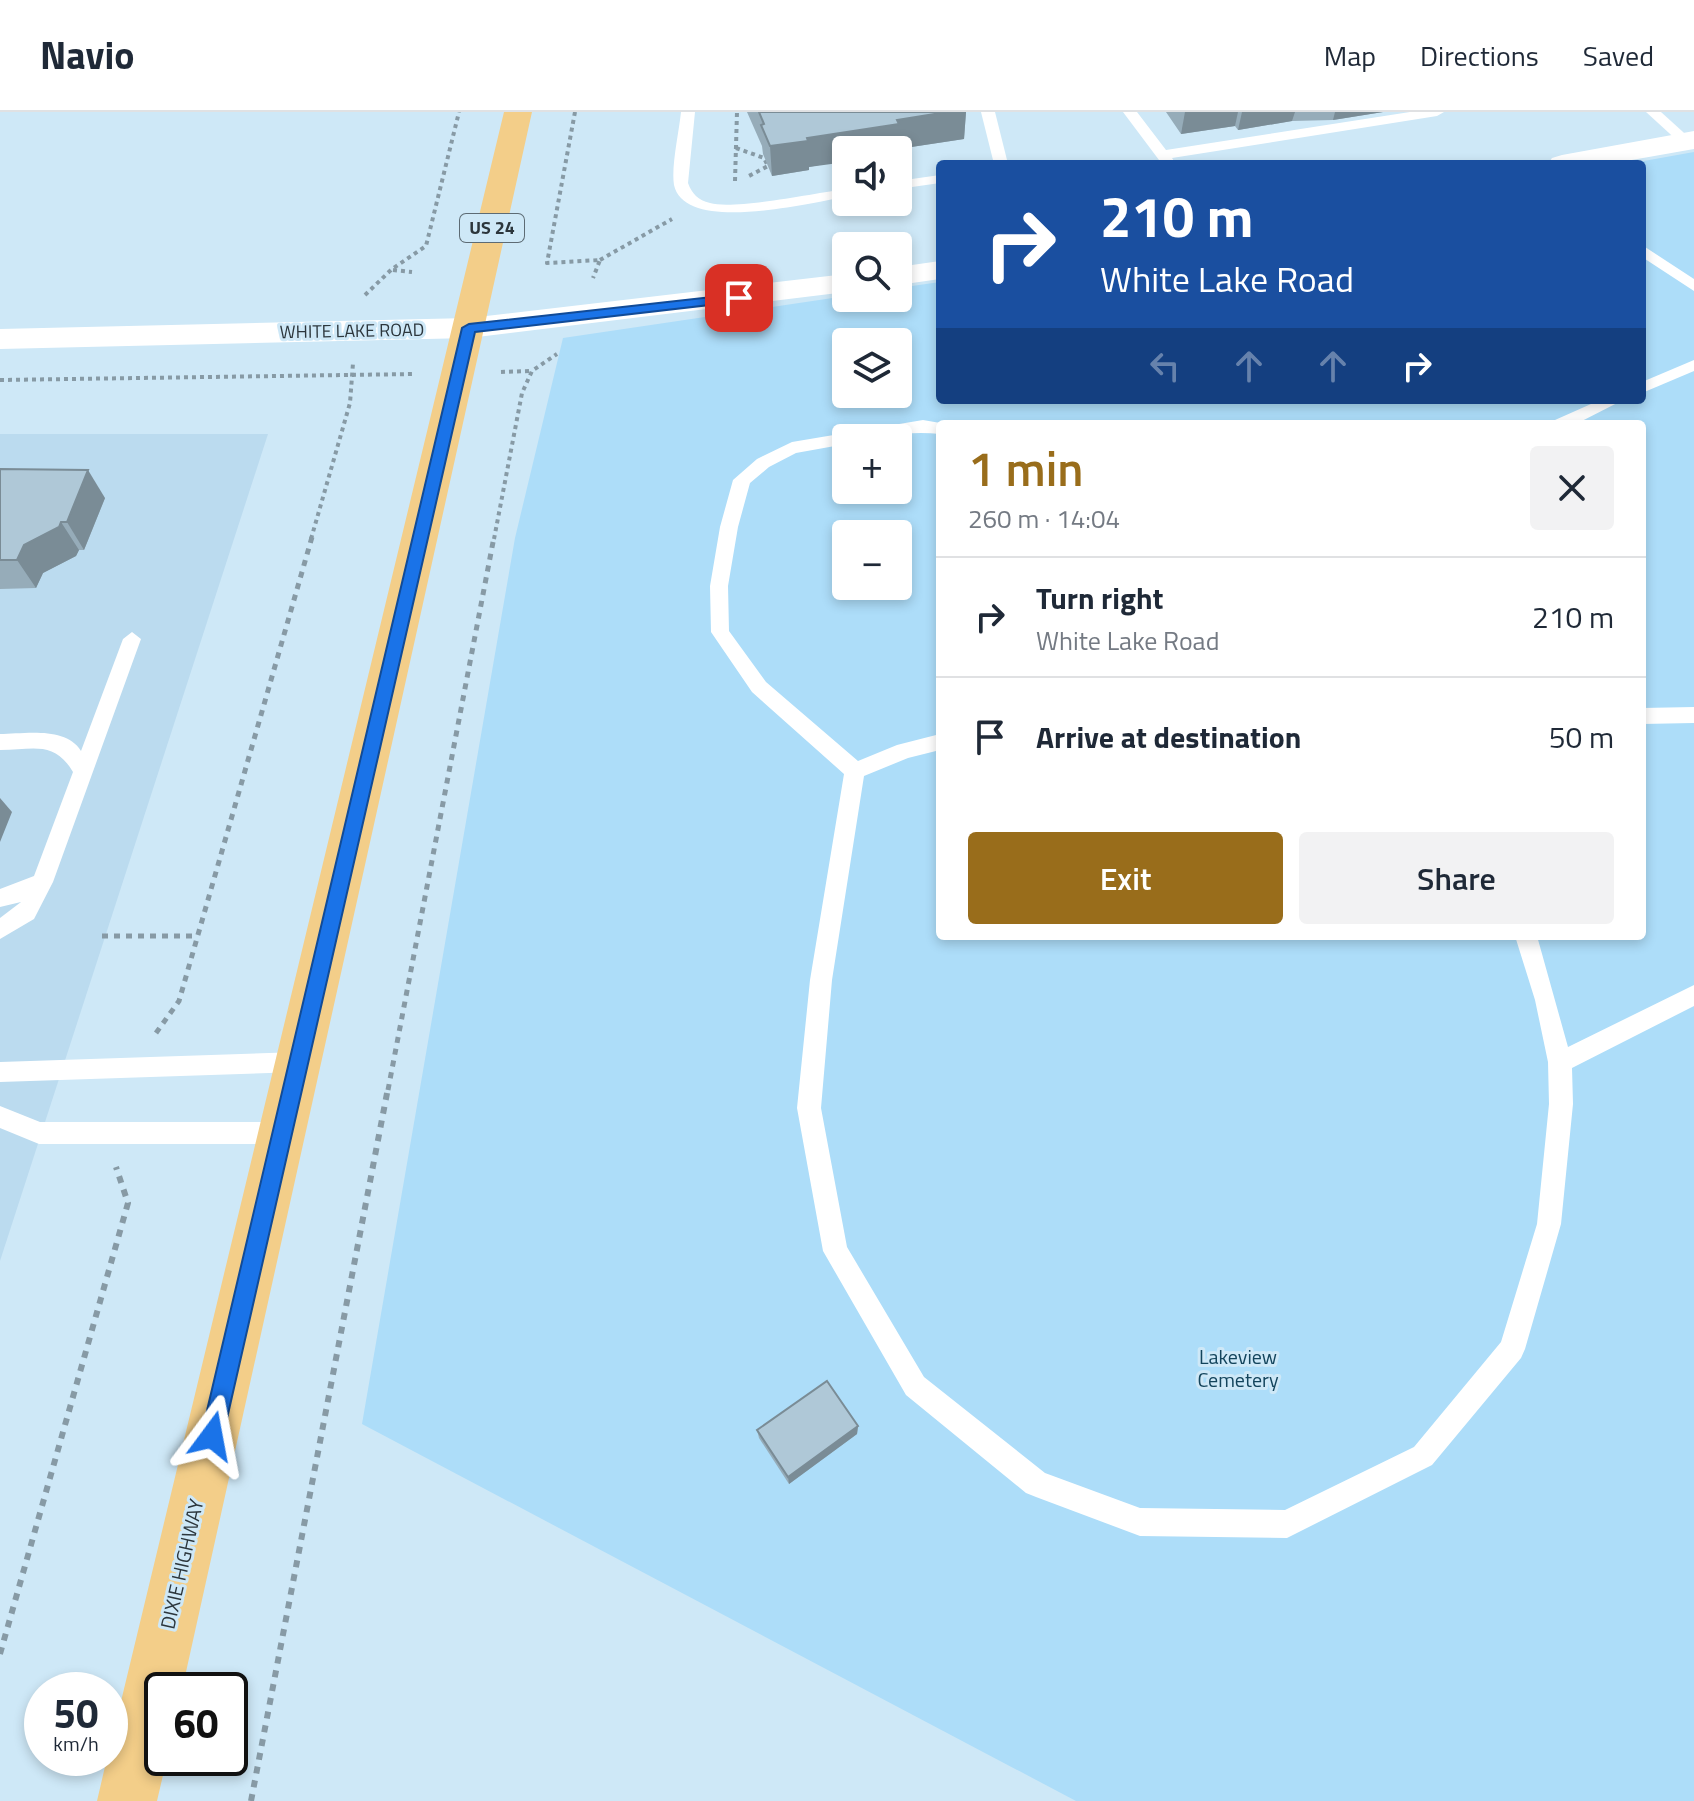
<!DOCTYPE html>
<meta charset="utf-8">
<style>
body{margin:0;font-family:"Titillium Web",sans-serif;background:#f2f2f3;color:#1f2937;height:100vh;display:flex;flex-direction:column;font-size:30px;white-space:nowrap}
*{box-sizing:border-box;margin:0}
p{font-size:26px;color:#747a83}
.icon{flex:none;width:44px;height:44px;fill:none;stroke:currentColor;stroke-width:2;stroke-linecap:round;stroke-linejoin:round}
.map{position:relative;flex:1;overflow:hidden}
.side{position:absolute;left:936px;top:308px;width:710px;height:520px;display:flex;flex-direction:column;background:#fff;border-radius:8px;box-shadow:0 4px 12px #0003}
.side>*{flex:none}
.guide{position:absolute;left:936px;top:48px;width:710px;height:244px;border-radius:8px;box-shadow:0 4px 12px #0003;background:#1a4fa0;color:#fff;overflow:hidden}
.controls{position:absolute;left:832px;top:24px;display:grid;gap:16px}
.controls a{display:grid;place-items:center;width:80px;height:80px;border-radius:8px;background:#fff;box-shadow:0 4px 12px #0003;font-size:40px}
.speed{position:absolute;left:24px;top:1560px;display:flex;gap:16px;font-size:40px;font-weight:700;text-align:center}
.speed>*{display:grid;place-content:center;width:104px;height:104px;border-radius:50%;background:#fff;box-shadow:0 4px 12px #0003;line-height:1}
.speed small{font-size:20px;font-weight:400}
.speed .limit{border:4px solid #111;border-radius:12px;background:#fff;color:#111}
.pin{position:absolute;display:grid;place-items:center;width:68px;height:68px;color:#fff;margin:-34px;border-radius:16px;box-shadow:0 4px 12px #0006}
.me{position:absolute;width:88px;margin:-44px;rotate:13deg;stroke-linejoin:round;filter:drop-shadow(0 0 6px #0008)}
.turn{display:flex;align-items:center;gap:28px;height:168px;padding:0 32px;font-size:36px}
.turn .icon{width:104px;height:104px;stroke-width:2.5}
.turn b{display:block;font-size:56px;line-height:68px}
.lanes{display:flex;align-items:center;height:76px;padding:0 32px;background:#0003;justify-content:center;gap:40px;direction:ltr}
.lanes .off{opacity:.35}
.round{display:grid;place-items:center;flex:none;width:84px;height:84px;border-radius:8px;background:#f2f2f3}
.summary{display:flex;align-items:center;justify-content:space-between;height:136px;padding:0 32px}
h1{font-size:48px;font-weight:600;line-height:60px;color:#996d1b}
.cta{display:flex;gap:16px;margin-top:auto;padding:16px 32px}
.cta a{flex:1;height:92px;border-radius:8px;background:#996d1b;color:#fff;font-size:32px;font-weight:600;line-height:92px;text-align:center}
.cta a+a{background:#f2f2f3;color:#1f2937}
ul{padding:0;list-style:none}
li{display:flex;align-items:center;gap:24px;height:120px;padding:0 32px;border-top:2px solid #e0e1e3}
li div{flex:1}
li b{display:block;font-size:30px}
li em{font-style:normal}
header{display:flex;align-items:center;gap:48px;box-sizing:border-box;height:112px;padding:0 40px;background:#fff;border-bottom:2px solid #e0e1e3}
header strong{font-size:38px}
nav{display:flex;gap:44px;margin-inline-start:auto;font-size:28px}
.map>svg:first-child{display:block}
</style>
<header>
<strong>Navio</strong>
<nav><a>Map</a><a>Directions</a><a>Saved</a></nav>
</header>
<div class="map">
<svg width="1694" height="1689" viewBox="0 0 1694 1689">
<rect width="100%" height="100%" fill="#cee8f7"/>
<polygon fill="#bbdbef" points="0,322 268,322 0,1149"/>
<path fill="#adddf9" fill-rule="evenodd" d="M 1694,40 L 1694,1689 L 1076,1689 L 362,1312 L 515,426 L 563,226 L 846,184 L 898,186 L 898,176 L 940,170 L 940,288 L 1642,288 L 1642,52 L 1627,52 ZM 846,230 L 898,230 L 898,282 L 846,282 ZM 940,312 L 1642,312 L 1642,824 L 940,824 ZM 846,326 L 898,326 L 898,378 L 846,378 ZM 846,422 L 898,422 L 898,474 L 846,474 Z"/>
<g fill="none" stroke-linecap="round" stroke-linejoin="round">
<g stroke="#879aa5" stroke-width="4" stroke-dasharray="4 4" stroke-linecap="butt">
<polyline points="575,0 547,151 600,148 593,166"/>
<polyline points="736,36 764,46 768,54 747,65"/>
<polyline points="735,69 737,0"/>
<polyline points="600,148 672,107"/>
<polyline points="393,158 412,160"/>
<polyline points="365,183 392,157 426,134 459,0"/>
<polyline points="501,260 532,259"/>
<polyline points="0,268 415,262"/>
<polyline points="311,427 350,291 353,251"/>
<polyline points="494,427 522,281 532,259 557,242"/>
</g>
<g stroke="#879aa5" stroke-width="5" stroke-dasharray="6 6" stroke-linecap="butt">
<polyline points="102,824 197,824"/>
<polyline points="156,921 179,889 312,425"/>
<polyline points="388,978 494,425"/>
</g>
<g stroke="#879aa5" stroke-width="6" stroke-dasharray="7 7" stroke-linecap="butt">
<polyline points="0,1542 128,1091 116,1055"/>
<polyline points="251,1689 388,976"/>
</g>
<g fill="#fff" fill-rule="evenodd">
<path d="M 681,0 L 695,0 L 688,71 C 692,82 698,88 710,91 C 734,98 816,81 846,77 L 846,85 C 811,90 685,123 674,73 C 671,55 679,20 681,0 Z"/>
<polygon points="981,0 995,0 1008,52 994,52"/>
<polygon points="1123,0 1137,0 1166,38 1410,0 1444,0 1437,4 1172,46 1176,52 1162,52"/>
<polygon points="1646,0 1661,0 1693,29 1691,32 1681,32"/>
<polygon points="940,63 940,71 898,77 898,69"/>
<polygon points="1642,133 1694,167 1694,179 1642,145"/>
<polygon points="1694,248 1694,259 1642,281 1642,270"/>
<polygon points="1600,288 1623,288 1576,312 1553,312 1555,308"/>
<path d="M 923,308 L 946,312 L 940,312 L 940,322 C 909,318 877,326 846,326 L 846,332 L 796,341 L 769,355 L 750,371 L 738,415 L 728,474 L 729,519 L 766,570 L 858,649 L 897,633 L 940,622 L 940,638 L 908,646 L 864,664 L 832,868 L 821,996 L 847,1135 L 924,1265 L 1045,1361 L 1140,1396 L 1285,1398 L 1414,1335 L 1501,1230 L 1537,1112 L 1549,992 L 1548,950 L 1535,888 L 1515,824 L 1537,824 L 1568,935 L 1694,873 L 1694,894 L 1572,956 L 1573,992 L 1561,1112 L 1525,1237 L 1521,1246 L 1432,1353 L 1287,1426 L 1140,1424 L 1036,1385 L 1026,1381 L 906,1283 L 823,1139 L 797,996 L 810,868 L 844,662 L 752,580 L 711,520 L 710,474 L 720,415 L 733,368 L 757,347 L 792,330 Z"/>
<path d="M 132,520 L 141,527 L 53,770 L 34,807 L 0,827 L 0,806 L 21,790 L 0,795 L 0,777 L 34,764 L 73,660 C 54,628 33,638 0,638 L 0,622 C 24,622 66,614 81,639 L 123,527 Z"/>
<polygon points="1694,595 1694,611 1642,612 1642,596"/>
<polygon points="299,940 307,943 311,950 307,957 299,960 0,970 0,950"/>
<polygon points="0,994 40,1010 283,1010 291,1013 295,1021 291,1029 283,1032 39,1032 0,1016"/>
</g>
<g fill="#fff" fill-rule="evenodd">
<polygon points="1694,19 1694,37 1609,52 1548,52 1552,46 1562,43"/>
<polygon points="940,149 940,167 898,173 898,155"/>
<polygon points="846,162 846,180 469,226 0,237 0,217 469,206"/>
</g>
<polygon fill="#f3ce89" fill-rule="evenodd" points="504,0 532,0 182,1578 162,1578 162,1646 167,1646 157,1689 97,1689 107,1646 110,1646 110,1635"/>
</g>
<g fill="#96acb9">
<polygon points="747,0 966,0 964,27 898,37 898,42 898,38 809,55 809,58 772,64 763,42 762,34"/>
<polygon points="1166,0 1383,0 1333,8 1292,9 1238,18 1235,14 1181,22"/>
<polygon points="0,357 105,386 84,438 79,438 76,444 43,461 36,476 0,477"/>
<polygon points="858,1314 857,1322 789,1372 759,1326 757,1318"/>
</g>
<g fill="#7a8c96">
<polygon points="947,0 966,0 964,27 898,37 898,42 898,38 846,38 846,50 809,55 809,58 772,64 770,34 897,8"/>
<polygon points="1185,0 1238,0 1235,14 1181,22"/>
<polygon points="1242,0 1295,0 1292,9 1238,18"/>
<polygon points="1335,0 1383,0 1333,8"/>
<polygon points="88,358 105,386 84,438 67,410"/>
<polygon points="61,410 79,438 76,444 43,461 36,476 17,448 24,433"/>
<polygon points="0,686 12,700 0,730"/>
<polygon points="858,1314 857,1322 789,1372 788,1365"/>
</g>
<g fill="#afc8d7" stroke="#7a8c96" stroke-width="2">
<polygon points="759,0 947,0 897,8 899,12 807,26 808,29 770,34 761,13 764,12"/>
<polygon points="0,357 88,358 67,410 61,410 59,415 24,433 17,448 0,448"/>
<polygon points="827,1269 858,1314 788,1365 757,1318"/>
</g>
<polygon fill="#1a73e8" stroke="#114b97" stroke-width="2" points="739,182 744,183 744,189 475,220 223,1324 220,1332 212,1335 204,1332 201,1324 462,216 469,212"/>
<g text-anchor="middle" stroke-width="6" stroke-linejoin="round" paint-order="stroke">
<rect fill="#cee8f7" stroke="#5d6b74" stroke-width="2" x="460" y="102" width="64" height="28" rx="6"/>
<g font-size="18" font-weight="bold" fill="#2c363c">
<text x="492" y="122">US 24</text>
</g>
<g font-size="18" fill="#2c363c" stroke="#cee8f7">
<text transform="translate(352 219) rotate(-1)" y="6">WHITE LAKE ROAD</text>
</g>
<g font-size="20" fill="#13445c" stroke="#cee8f7">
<text x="1238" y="1252">Lakeview<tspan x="1238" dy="23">Cemetery</tspan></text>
</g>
<g font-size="20" fill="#2c363c" stroke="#cee8f7">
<text transform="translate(182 1452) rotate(-77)" y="7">DIXIE HIGHWAY</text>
</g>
</g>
</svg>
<div class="controls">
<a><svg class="icon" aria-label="sound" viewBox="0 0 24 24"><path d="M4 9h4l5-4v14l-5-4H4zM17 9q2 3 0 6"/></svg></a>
<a><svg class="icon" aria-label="search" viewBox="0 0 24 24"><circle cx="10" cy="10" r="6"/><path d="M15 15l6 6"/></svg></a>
<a><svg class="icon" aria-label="layers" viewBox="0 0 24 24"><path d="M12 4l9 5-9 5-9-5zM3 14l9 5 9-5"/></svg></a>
<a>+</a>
<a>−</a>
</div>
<div class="speed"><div>50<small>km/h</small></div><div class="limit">60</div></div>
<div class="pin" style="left:739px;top:186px;background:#d93025"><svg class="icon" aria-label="arrive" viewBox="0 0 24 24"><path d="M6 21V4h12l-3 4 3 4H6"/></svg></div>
<svg class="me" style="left:212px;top:1324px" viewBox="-20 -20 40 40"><path d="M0-17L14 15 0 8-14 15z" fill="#1a73e8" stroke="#fff" stroke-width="4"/></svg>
<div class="guide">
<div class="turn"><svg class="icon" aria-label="right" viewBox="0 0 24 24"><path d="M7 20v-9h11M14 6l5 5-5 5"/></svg><div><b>210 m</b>White Lake Road</div></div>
<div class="lanes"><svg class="icon off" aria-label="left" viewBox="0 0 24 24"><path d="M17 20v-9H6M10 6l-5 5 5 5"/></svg><svg class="icon off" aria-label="ahead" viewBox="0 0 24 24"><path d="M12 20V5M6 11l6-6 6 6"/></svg><svg class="icon off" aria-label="ahead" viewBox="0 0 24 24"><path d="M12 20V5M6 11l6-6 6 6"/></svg><svg class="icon" aria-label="right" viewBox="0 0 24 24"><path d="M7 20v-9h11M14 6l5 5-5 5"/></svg></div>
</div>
<section class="side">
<div class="summary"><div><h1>1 min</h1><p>260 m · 14:04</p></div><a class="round"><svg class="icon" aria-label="close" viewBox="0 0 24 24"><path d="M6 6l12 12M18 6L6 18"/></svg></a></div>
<ul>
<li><svg class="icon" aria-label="right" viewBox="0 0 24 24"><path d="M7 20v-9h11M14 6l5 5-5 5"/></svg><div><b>Turn right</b><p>White Lake Road</p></div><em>210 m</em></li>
<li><svg class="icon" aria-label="arrive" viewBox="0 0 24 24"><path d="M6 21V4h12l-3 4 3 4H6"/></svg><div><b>Arrive at destination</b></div><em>50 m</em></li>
</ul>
<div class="cta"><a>Exit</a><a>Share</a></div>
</section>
</div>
